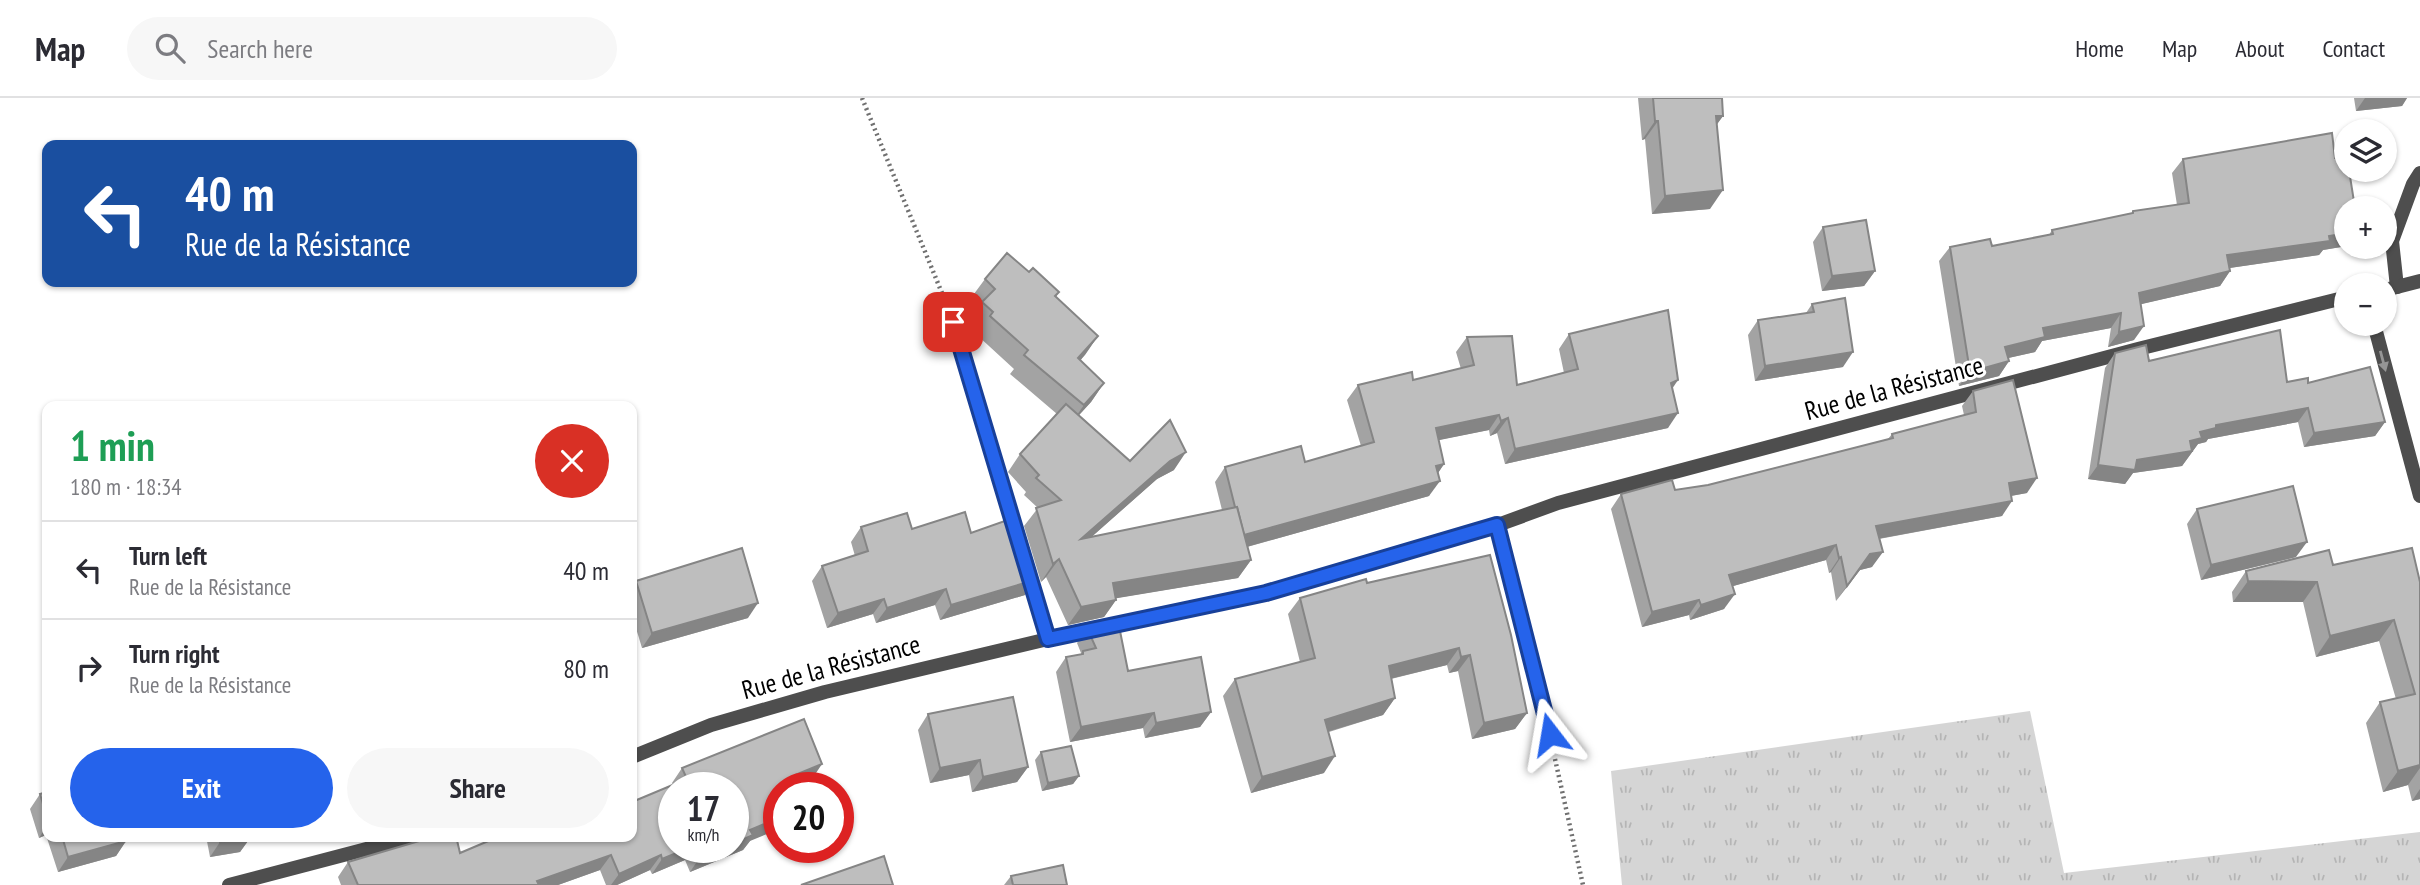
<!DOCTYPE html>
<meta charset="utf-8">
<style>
body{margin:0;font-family:"PT Sans Narrow",sans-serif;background:#f7f7f7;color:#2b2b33;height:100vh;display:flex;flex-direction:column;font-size:26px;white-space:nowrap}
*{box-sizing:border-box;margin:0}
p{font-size:23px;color:#7c7c81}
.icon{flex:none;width:38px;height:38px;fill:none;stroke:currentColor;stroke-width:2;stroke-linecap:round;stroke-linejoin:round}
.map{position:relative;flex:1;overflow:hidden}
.panel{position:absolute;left:42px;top:303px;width:595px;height:441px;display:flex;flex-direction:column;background:#fff;border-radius:14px;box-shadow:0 2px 5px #0004}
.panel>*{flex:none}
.top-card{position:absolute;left:42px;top:42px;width:595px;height:147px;border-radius:14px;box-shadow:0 2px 5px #0004;background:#1a4fa0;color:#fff;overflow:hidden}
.controls{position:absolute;left:2334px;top:21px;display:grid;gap:14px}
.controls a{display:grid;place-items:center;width:63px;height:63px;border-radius:50%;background:#fff;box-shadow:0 2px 5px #0004;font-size:35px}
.speed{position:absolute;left:658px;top:674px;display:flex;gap:14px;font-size:35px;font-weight:700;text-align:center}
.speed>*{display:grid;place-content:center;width:91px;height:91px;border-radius:50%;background:#fff;box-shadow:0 2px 5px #0004;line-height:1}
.speed small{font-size:18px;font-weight:400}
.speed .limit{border:10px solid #d22;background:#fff;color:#111}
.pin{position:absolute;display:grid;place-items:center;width:60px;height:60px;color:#fff;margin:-30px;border-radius:14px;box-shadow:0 4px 10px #0006}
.me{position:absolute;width:77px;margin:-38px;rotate:346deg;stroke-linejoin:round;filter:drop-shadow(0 0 5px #0008)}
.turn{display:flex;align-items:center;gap:24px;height:147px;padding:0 28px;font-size:32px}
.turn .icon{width:91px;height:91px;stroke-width:2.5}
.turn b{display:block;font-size:49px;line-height:60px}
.round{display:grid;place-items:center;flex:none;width:74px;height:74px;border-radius:37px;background:#f7f7f7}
.headline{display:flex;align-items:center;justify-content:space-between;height:119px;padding:0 28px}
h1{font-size:42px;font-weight:700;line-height:52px;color:#1e9e55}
.primary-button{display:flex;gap:14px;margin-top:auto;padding:14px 28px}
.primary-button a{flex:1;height:80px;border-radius:42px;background:#2563eb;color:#fff;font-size:28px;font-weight:700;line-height:80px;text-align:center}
.primary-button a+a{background:#f7f7f7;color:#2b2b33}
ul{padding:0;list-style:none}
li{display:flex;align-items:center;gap:21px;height:98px;padding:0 28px;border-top:2px solid #e1e1e2}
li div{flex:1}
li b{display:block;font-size:26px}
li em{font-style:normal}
header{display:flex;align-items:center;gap:42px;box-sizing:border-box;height:98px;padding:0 35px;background:#fff;border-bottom:2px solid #e1e1e2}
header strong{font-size:33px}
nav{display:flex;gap:38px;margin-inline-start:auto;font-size:24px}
.search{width:490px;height:63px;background:#f7f7f7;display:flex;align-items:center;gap:18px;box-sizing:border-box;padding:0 24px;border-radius:38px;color:#7c7c81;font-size:26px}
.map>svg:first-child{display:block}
</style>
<header>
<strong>Map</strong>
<div class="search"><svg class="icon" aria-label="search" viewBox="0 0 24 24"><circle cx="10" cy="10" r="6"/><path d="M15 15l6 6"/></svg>Search here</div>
<nav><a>Home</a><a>Map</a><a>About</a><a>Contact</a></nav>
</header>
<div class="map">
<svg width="2420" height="787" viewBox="0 0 2420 787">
<defs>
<pattern id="grass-tufts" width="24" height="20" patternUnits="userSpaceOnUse" patternTransform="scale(1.75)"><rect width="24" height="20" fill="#d5d5d5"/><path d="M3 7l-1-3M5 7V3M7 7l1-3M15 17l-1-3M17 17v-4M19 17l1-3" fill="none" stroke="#b5b5b5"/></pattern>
</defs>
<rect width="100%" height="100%" fill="#fff"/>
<polygon fill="url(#grass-tufts)" points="2030,613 2064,775 2420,734 2420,787 1622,787 1611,673"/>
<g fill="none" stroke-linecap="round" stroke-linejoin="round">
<g stroke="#707070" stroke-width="4.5" stroke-dasharray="2 3.5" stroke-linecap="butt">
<polyline points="862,0 944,200"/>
<polyline points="1555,661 1583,787"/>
</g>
<g stroke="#4e4e4e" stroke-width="14">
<polyline points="953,224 1017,439"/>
<polyline points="1497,427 1550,636"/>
<polyline points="1026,469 1048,541"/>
</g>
<g stroke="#4e4e4e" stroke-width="14">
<polyline points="2397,189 2392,143 2413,86 2420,75"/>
<polyline points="2385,192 2420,183"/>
<polyline points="2374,226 2420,398"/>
<polyline points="632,659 711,627 825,594 1048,541 1266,495 1484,432 1558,405 2138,251 2347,199"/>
<polyline points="229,787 416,738"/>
</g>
</g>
<g fill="#a3a3a3" fill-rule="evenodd">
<polygon points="1638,0 1722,0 1723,18 1716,27 1710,111 1652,116 1645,41 1642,42"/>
<polygon points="2354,0 2407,0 2402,8 2356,13"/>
<polygon points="2335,60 2347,110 2347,148 2323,152 2319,157 2229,170 2230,173 2220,188 2141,206 2134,242 2108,249 2111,230 2042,243 2035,254 2008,260 2009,263 1999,278 1959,288 1939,163 1950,149 1992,148 2049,137 2052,132 2131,116 2133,113 2177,107 2172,75 2183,61"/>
<polygon points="1823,129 1875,173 1864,188 1822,193 1813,144"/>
<polygon points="1029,174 1059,194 1056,199 1098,238 1080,263 1104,285 1091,304 1079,317 1130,363 1174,372 1157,381 1091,439 1222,412 1215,384 1225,369 1305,364 1361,348 1347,302 1358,287 1413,282 1461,271 1456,254 1467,239 1517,287 1564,275 1559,251 1569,236 1673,291 1668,330 1505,366 1497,335 1490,338 1489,332 1438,342 1444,366 1438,375 1429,398 1247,449 1251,462 1238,480 1116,500 1116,502 1104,519 1068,527 1046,479 1041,484 1024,428 1038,410 1024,397 1026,394 1008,374 1020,356 1057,316 1010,276 1014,271 977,237 979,234 968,224 979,208 971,200 985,181"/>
<polygon points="1812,206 1843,269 1755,283 1748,237 1758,222 1806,215"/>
<polygon points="2115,255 2149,263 2287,284 2308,285 2385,324 2375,338 2304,349 2298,324 2208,341 2206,344 2198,346 2182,368 2133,375 2125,386 2088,381 2105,270"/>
<polygon points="1973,293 2027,395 2011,398 2002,418 1879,441 1872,469 1860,472 1836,503 1831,474 1829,475 1826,462 1733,488 1724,511 1690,522 1689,517 1642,529 1611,411 1621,396 1675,392 1708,387 1888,341 1892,336 1964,317 1962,308"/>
<polygon points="2197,411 2296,459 2201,482 2187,426"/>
<polygon points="861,429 971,435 1035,482 1025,497 940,522 935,507 876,525 873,516 827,530 812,483 822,468 855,458 851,444"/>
<polygon points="1490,457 1527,615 1515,631 1472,641 1458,573 1449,575 1447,567 1391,581 1395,600 1383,617 1329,634 1324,675 1251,695 1223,598 1235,581 1300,564 1288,516 1300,500"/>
<polygon points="2333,467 2420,484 2420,701 2412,703 2408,687 2383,694 2366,625 2380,604 2396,601 2379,543 2316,559 2303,504 2233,504 2232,494 2246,473"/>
<polygon points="636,483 748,520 642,550 632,517 632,489"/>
<polygon points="1087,530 1128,573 1211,614 1200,629 1145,640 1143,630 1070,644 1056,574 1066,559 1081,557 1081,555 1077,545"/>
<polygon points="928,616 1028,669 1017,684 972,694 969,677 930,685 918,632"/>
<polygon points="1041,654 1079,678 1073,686 1042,693 1035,662"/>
<path d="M 682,670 L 812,681 L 799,686 L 750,743 L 743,752 L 690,774 L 685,762 L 652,776 L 650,772 L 617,787 L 606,787 L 600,772 L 558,787 L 341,787 L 338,779 L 348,764 L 632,738 L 673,687 L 672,685 ZM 733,690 L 733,749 L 674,749 Z"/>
<polygon points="47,694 47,738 125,738 126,743 116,758 58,774 46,737 39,740 30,711 40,696"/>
<polygon points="206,738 251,738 240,754 210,759"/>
<polygon points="1011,778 1067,787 1004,787"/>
</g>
<g fill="#858585">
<polygon points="2365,0 2407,0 2402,8 2356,13"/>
<polygon points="1716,18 1723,18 1710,36"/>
<polygon points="1655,23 1658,23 1645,41 1642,42"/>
<polygon points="1723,92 1710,111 1652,116 1665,98"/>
<polygon points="2347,135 2347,148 2323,152 2319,157 2216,172 2227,157"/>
<polygon points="1875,173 1864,188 1822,193 1832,178"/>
<polygon points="2230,173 2220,188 2129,209 2139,195"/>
<polygon points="2121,215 2111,230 2042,243 2035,254 1995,263 2005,249 2043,230"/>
<polygon points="2144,228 2134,242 2108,249 2119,234"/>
<polygon points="1098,238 1085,257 1064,280 1078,260"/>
<polygon points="1853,254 1843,269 1755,283 1765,268"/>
<polygon points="2009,263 1999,278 1959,288 1970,274"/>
<polygon points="1678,282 1668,297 1671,285"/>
<polygon points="1104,285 1091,304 1070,327 1084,307"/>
<polygon points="2308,310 2298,324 2208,341 2206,344 2198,346 2182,368 2133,375 2125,386 2088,381 2098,367 2137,362 2190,343 2200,334 2216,327"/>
<polygon points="1678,315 1668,330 1505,366 1515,351"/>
<polygon points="1499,317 1489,332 1425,345 1436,330"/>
<polygon points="1508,320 1497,335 1490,338 1501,323"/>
<polygon points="2385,324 2375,338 2304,349 2314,335"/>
<polygon points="1186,354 1174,372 1157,381 1069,459 1081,441 1170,363"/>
<polygon points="1444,366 1434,381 1436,368"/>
<polygon points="2037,380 2027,395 1999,400 2009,385"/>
<polygon points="1440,383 1429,398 1232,453 1242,438"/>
<polygon points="2012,403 2002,418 1866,443 1876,428"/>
<polygon points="2307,444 2296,459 2201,482 2211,467"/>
<polygon points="1836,447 1826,462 1719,492 1729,477"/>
<polygon points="1883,454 1872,469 1860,472 1836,503 1870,456"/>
<polygon points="1841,459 1831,474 1829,475 1839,460"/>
<polygon points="1059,461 1046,479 1041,484 1053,466"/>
<polygon points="1251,462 1238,480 1100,503 1113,485"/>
<polygon points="1035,482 1025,497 940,522 951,507"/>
<polygon points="2248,483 2317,484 2303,504 2233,504"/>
<polygon points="946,491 935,507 876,525 887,510"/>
<polygon points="1735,496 1724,511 1690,522 1701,507"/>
<polygon points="884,501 873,516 827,530 838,515"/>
<polygon points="1116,502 1104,519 1068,527 1081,509"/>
<polygon points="1699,502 1689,517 1642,529 1652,514"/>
<polygon points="758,505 748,520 642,550 652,535"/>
<polygon points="2394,522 2379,543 2316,559 2330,538"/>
<polygon points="1459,550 1447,567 1377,584 1389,568"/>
<polygon points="1470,557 1458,573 1449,575 1461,559"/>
<polygon points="1395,600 1383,617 1313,638 1325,622"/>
<polygon points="1211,614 1200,629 1145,640 1156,625"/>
<polygon points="1154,615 1143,630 1070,644 1081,629"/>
<polygon points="1527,615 1515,631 1472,641 1484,625"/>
<polygon points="1335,658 1324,675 1251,695 1262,679"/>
<polygon points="980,662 969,677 930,685 940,670"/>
<polygon points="822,666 812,681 791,690 795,677"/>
<polygon points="2420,667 2420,670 2408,687 2383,694 2398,673"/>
<polygon points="1028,669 1017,684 972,694 983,679"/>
<polygon points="1079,678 1073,686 1042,693 1048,685"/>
<polygon points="2420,691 2420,701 2412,703"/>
<polygon points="779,720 779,731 750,743 743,752 690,774 700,759 724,749 733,749 733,746 750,732"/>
<polygon points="47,728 46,737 39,740"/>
<polygon points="251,739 240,754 210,759 220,744"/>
<polygon points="126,743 116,758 58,774 68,759"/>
<polygon points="691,749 694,749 685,762 652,776 662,761"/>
<polygon points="611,757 600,772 558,787 535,787 537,783"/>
<polygon points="661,757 650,772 617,787 611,787 619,776"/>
</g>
<g fill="#bebebe" stroke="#858585" stroke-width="2">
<polygon points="1653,0 1722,0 1723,18 1716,18 1723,92 1665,98 1658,23 1655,23"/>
<polygon points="2332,35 2335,60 2347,59 2347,72 2349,72 2355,110 2347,110 2347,135 2329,138 2330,143 2227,157 2230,173 2139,195 2144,228 2119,234 2121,215 2043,230 2045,239 2005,249 2009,263 1970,274 1950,149 1990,141 1992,148 2053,136 2052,132 2133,115 2133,113 2189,105 2183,61"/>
<polygon points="1866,122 1875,173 1832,178 1823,129"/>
<polygon points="1007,155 1029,174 1033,170 1059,194 1055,198 1098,238 1078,260 1104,285 1084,307 1024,257 1028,252 990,218 993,214 982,204 995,191 985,181"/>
<polygon points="1845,200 1853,254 1765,268 1758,222 1814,214 1812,206"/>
<polygon points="1668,212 1678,282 1671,285 1678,315 1515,351 1508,320 1501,323 1499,317 1436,330 1444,366 1436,368 1440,383 1244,437 1237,409 1235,409 1225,369 1301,348 1305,364 1374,344 1358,287 1412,274 1413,282 1474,267 1467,239 1512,238 1517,287 1578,271 1569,236"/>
<polygon points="2280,232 2287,284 2308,280 2308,285 2370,269 2385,324 2314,335 2308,310 2216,327 2216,330 2200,334 2202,340 2190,343 2192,353 2137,362 2135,372 2098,367 2115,255 2146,247 2149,263"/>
<polygon points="2013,282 2037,380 2009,385 2012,403 1876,428 1883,454 1870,456 1847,488 1841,459 1839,460 1836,447 1729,477 1735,496 1701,507 1699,502 1652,514 1621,396 1672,382 1675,392 1708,387 1893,340 1892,336 1976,314 1973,293"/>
<polygon points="1066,306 1130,363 1170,322 1186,354 1170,363 1081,441 1237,409 1251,462 1113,485 1116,502 1081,509 1059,461 1053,466 1036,410 1061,402 1036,380 1039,377 1020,356"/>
<polygon points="2293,388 2307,444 2211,467 2197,411"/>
<polygon points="965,414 971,435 1016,419 1035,482 951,507 946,491 887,510 884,501 838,515 822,468 868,453 861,429 907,415 912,431"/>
<polygon points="742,450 758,505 652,535 636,483"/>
<polygon points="2412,450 2420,484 2420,667 2398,673 2380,604 2415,596 2394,522 2330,538 2317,484 2248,483 2246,473 2329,452 2333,467"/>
<polygon points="1490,457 1511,537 1527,615 1484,625 1470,557 1461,559 1459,550 1389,568 1395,600 1325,622 1335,658 1262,679 1235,581 1315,560 1300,500 1366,481 1367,485"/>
<polygon points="1118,523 1128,573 1201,559 1211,614 1156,625 1154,615 1081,629 1066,559 1083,556 1083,553 1096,550 1087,530"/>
<polygon points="1013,599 1028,669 983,679 980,662 940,670 928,616"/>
<polygon points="804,621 822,666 795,677 800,690 779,690 779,720 750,732 753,737 733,746 733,690 674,690 674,749 691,749 662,761 661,757 619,776 611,757 537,783 539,787 358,787 348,764 436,738 456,738 460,755 500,738 632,738 632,704 687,681 682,670"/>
<polygon points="1071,648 1079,678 1048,685 1041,654"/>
<polygon points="47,694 47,719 40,696"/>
<polygon points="62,738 125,738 126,743 68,759"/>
<polygon points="219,738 251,738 251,739 220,744"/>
<polygon points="696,749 725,749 700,759"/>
<polygon points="884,758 893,787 801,787"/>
<polygon points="1063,767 1067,787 1013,787 1011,778"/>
</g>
<defs><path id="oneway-solid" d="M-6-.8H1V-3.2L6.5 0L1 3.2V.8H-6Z" transform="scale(1.75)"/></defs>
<use fill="#959595" href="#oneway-solid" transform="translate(2383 263) rotate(75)"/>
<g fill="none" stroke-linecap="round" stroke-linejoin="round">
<defs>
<polyline id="route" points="953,224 1048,541 1266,495 1497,427 1550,636"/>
</defs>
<use href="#route" stroke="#184099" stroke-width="18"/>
<use href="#route" stroke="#2563eb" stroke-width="12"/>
</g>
<g text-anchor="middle" stroke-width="6" stroke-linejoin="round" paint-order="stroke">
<g font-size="26" fill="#000" stroke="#fff">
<text transform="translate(1894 290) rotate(-15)" y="9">Rue de la Résistance</text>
<text transform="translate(831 569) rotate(-15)" y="9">Rue de la Résistance</text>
</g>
</g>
</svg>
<div class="controls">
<a><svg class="icon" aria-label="layers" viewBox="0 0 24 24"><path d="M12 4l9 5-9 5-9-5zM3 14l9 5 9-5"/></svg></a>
<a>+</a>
<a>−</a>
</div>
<div class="speed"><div>17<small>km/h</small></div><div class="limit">20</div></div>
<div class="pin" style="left:953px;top:224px;background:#d93025"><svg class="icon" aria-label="arrive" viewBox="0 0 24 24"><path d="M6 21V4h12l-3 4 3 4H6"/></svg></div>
<svg class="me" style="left:1550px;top:636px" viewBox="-20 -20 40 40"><path d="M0-17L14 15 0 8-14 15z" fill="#2563eb" stroke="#fff" stroke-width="4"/></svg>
<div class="top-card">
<div class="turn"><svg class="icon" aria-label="left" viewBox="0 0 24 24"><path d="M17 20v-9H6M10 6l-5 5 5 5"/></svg><div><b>40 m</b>Rue de la Résistance</div></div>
</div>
<section class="panel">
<div class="headline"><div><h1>1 min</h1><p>180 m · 18:34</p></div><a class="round" style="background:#d93025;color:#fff"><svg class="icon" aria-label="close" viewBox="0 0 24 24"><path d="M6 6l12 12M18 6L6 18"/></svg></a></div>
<ul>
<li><svg class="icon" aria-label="left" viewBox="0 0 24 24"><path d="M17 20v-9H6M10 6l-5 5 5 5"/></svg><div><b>Turn left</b><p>Rue de la Résistance</p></div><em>40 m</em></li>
<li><svg class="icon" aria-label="right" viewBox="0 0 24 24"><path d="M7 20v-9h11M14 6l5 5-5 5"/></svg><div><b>Turn right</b><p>Rue de la Résistance</p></div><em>80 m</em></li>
</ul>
<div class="primary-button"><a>Exit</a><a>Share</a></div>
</section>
</div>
